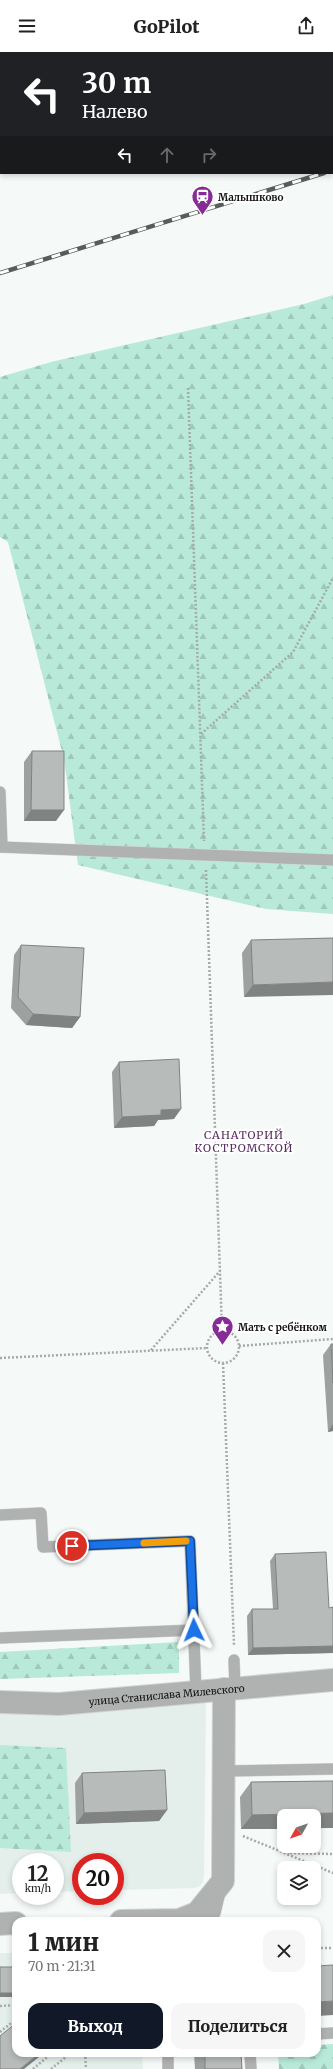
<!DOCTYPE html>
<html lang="ru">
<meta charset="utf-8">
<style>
body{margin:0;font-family:Merriweather,serif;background:#f6f6f6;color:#222;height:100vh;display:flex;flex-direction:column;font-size:15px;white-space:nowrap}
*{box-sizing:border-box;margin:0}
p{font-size:13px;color:#767676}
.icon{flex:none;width:22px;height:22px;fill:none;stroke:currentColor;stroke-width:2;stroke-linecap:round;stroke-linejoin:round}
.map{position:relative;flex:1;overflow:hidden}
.panel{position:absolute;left:12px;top:1865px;width:309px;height:140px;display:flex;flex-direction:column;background:#fff;border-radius:12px;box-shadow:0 2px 6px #0003}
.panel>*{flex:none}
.top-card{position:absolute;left:0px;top:0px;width:333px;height:122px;box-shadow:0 2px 6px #0003;background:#202124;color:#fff;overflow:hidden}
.needle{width:26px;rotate:230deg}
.fabs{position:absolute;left:277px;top:1757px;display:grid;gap:8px}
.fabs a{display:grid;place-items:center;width:44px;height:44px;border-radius:8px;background:#fff;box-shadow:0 2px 6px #0003;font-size:20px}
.speed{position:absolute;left:12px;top:1801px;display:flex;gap:8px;font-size:20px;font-weight:700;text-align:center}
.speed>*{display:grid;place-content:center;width:52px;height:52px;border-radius:50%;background:#fff;box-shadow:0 2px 6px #0003;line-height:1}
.speed small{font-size:10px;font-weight:400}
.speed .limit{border:6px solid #d22;background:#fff;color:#111}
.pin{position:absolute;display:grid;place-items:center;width:34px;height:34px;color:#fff;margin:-17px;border:2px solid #fff;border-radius:50%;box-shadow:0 1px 4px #0007}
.me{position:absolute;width:44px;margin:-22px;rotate:358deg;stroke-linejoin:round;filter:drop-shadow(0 0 3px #0008)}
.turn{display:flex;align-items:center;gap:14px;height:84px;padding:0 16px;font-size:18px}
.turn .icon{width:52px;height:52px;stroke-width:2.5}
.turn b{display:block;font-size:28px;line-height:34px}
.lanes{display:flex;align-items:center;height:38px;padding:0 16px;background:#0003;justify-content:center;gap:20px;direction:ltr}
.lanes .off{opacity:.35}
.round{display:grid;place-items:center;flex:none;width:42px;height:42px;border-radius:12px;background:#f6f6f6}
.head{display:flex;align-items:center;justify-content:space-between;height:68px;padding:0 16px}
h1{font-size:24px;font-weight:800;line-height:30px}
.primary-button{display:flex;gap:8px;margin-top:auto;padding:8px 16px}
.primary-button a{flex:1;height:46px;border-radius:12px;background:#111827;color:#fff;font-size:16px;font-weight:800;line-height:46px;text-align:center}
.primary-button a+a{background:#f6f6f6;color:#222}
header{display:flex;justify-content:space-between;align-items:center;height:52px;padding:0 16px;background:#fff;font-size:18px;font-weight:800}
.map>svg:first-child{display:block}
</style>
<header><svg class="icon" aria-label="menu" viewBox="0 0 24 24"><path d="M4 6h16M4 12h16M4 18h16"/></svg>GoPilot<svg class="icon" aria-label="share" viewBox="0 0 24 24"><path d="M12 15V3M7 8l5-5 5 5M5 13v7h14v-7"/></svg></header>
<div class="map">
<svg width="333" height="2017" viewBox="0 0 333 2017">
<defs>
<pattern id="forest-firs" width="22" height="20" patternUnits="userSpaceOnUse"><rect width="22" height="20" fill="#b9ead9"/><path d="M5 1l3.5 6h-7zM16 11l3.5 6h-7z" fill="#9ec8b9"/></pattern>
</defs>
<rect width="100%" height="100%" fill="#f5f9f8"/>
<g fill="#e4efeb">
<polygon points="206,1650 204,1823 203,1830 200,1834 195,1836 115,1838 115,1810 81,1810 81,1839 55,1840 55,1810 21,1810 21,1841 0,1842 0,1661 61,1662"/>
<polygon points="0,1901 16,1901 16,2001 142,2001 143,2017 0,2017"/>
</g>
<g fill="url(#forest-firs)">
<polygon points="333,243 333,862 266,857 78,813 64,707 8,490 0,485 0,325 51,310 304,252"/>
<polygon points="179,1590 179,1621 0,1627 0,1600"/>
<polygon points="0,1693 66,1696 71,1800 0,1796"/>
<polygon points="333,1992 333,2017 279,2017 278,2001 317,2001 317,1993"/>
</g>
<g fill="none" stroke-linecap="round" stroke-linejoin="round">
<defs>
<g id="service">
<polyline points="0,740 2,795"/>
<polyline points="0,795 333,808"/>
<polyline points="0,1463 41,1461 43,1495 190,1489 196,1639"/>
<polyline points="0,1586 194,1578"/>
<polyline points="234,1608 235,1636"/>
<polyline points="223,1719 333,1717"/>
<polyline points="209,1869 215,1861 220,1840"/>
<polyline points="317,1982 333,1981"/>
<polyline points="168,2001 168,2017"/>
<polyline points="250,2001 251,2017"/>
</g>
<g id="minor">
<path id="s1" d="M 0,1650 L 59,1652 L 333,1628"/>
<polyline points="121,1869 179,1868 197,1861 223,1829 224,1637"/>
<polyline points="0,1872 16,1871"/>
</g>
</defs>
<use href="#service" stroke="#d0d4d3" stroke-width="12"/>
<use href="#minor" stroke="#d0d4d3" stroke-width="24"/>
<g stroke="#a7aaa9" stroke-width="2.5" stroke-dasharray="2 2" stroke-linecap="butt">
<polyline points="37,0 38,1"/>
<polyline points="266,1 269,0"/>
<polyline points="0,100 1,100"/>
<polyline points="188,336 204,789"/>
<polyline points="201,682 293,600 333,526"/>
<polyline points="206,818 222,1279"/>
<circle cx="223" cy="1295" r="16"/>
<polyline points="239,1294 333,1287"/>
<polyline points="151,1298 220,1219"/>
<polyline points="0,1306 207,1296"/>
<polyline points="223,1311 234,1593"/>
<polyline points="243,1784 333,1821"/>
<polyline points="290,1801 333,1802"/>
<polyline points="317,1896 333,1896"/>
<polyline points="0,1954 16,1953"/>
<polyline points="0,1980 16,1967"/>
<polyline points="85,2001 86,2017"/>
<polyline points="33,2017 52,2001"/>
<polyline points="51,2017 71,2001"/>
</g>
<use href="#service" stroke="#b0b2b1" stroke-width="11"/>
<use href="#minor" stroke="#b0b2b1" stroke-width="22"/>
<defs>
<g id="rail">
<polyline points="332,118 333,118"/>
<polyline points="0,221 324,121"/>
</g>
</defs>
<use href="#rail" stroke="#5a5c5b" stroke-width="4.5"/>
<use href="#rail" stroke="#fff" stroke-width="3" stroke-dasharray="9" stroke-linecap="butt"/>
</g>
<g fill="#9da1a0">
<polygon points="32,699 56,769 24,769 24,710"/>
<polygon points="333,886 244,945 242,901 251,888"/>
<polygon points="21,893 80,965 72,976 26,973 11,956 14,903"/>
<polygon points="119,1010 174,1067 158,1068 154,1074 114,1076 112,1020"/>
<polygon points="331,1292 333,1292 333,1379 328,1380 323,1303"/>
<polygon points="275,1502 329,1556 333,1555 333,1601 248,1603 247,1564 252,1557 273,1557 270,1509"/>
<polygon points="82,1721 167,1758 159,1769 76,1772 75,1731"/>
<polygon points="333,1729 333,1776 241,1777 240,1745 251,1730"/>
<polygon points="194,2001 241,2001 242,2017 195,2017"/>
</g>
<g fill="#808382">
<polygon points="31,758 64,758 56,769 24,769"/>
<polygon points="333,930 333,943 244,945 253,933"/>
<polygon points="33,962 80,965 72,976 26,973"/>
<polygon points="181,1057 174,1067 158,1068 154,1074 114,1076 122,1065 161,1058"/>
<polygon points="333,1372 333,1379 328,1380"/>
<polygon points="333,1594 333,1601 248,1603 253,1596"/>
<polygon points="167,1758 159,1769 76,1772 84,1761"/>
<polygon points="333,1761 333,1776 314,1776 314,1764 284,1764 284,1777 241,1777 252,1763"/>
<polygon points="0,1941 16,1941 16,1942 14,1945 0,1945"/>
<polygon points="333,1949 333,1963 317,1964 317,1950"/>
<polygon points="40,2001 44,2001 24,2017 20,2017"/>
</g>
<g fill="#b7bbba" stroke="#808382">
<polygon points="32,699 64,699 64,758 31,758"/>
<polygon points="333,886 333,930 253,933 251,888"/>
<polygon points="21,893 84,896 80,965 33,962 18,945"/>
<polygon points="179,1007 181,1057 161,1058 161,1063 122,1065 119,1010"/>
<polygon points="331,1292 333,1292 333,1331"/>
<polygon points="326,1500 329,1556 333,1555 333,1594 253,1596 252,1557 278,1557 275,1502"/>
<polygon points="165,1718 167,1758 84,1761 82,1721"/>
<polygon points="333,1729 333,1761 252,1763 251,1730"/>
<polygon points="333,1913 333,1949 317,1950 317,1914"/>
<rect x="0" y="1915" width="16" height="26"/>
<polygon points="16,1971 16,2001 40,2001 20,2017 0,2017 0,1984"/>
<polygon points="205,2001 241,2001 242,2017 205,2017"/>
</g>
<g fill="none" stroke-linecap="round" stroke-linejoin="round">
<defs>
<polyline id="route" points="72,1494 190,1489 194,1578"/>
</defs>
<use href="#route" stroke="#114b97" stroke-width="10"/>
<use href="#route" stroke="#1a73e8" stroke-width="7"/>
<polyline stroke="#f59e0b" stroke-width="7" points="144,1491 186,1489"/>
</g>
<defs>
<symbol id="station-pin" viewBox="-11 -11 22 30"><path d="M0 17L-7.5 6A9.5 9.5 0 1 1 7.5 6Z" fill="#872b97" stroke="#fff"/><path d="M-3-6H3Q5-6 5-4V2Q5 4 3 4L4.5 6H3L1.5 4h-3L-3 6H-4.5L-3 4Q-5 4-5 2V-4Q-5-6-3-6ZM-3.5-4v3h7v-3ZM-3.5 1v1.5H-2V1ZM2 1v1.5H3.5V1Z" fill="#fff"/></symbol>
<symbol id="sight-pin" viewBox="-11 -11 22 30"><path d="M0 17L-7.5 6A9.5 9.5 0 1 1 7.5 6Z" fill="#872b97" stroke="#fff"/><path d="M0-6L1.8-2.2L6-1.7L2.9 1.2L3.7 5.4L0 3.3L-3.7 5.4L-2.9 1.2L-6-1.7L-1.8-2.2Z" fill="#fff"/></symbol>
</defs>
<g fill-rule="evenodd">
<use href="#station-pin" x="190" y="132" width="25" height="34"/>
<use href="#sight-pin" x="210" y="1262" width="25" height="34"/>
</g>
<g text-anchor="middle" stroke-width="4" stroke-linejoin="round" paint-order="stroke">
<g font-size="10" font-weight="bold" fill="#101110" stroke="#fff" text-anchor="start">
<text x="218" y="149">Малышково</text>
<text x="238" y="1279">Мать с ребёнком</text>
</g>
<g font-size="10" fill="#101110" stroke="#fff">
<text dy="4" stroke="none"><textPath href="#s1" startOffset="167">улица Станислава Милевского</textPath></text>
</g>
<g font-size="11" letter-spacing="1" fill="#592d61" stroke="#fff">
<text x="244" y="1087">САНАТОРИЙ<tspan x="244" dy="13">КОСТРОМСКОЙ</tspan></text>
</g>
</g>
</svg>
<div class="fabs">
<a><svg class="needle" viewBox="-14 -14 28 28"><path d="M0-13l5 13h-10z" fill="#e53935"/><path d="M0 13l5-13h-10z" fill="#767676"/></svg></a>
<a><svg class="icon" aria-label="layers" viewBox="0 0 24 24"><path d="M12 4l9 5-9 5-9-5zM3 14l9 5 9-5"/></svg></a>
</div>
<div class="speed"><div>12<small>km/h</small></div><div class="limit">20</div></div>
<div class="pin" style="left:72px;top:1494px;background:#d93025"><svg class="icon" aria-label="arrive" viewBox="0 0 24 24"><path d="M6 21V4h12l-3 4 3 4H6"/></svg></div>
<svg class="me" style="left:194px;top:1578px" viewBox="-20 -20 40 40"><path d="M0-17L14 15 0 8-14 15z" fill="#1a73e8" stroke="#fff" stroke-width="4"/></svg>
<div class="top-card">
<div class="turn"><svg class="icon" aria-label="left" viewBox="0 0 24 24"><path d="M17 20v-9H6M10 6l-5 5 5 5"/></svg><div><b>30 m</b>Налево</div></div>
<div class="lanes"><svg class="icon" aria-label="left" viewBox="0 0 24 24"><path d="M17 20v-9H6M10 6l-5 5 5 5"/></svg><svg class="icon off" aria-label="ahead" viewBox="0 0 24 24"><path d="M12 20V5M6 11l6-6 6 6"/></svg><svg class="icon off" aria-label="right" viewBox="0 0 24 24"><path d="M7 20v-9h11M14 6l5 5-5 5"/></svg></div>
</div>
<section class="panel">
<div class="head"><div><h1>1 мин</h1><p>70 m · 21:31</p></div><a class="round"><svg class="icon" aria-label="close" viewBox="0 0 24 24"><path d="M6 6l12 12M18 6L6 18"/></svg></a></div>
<div class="primary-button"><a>Выход</a><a>Поделиться</a></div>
</section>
</div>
